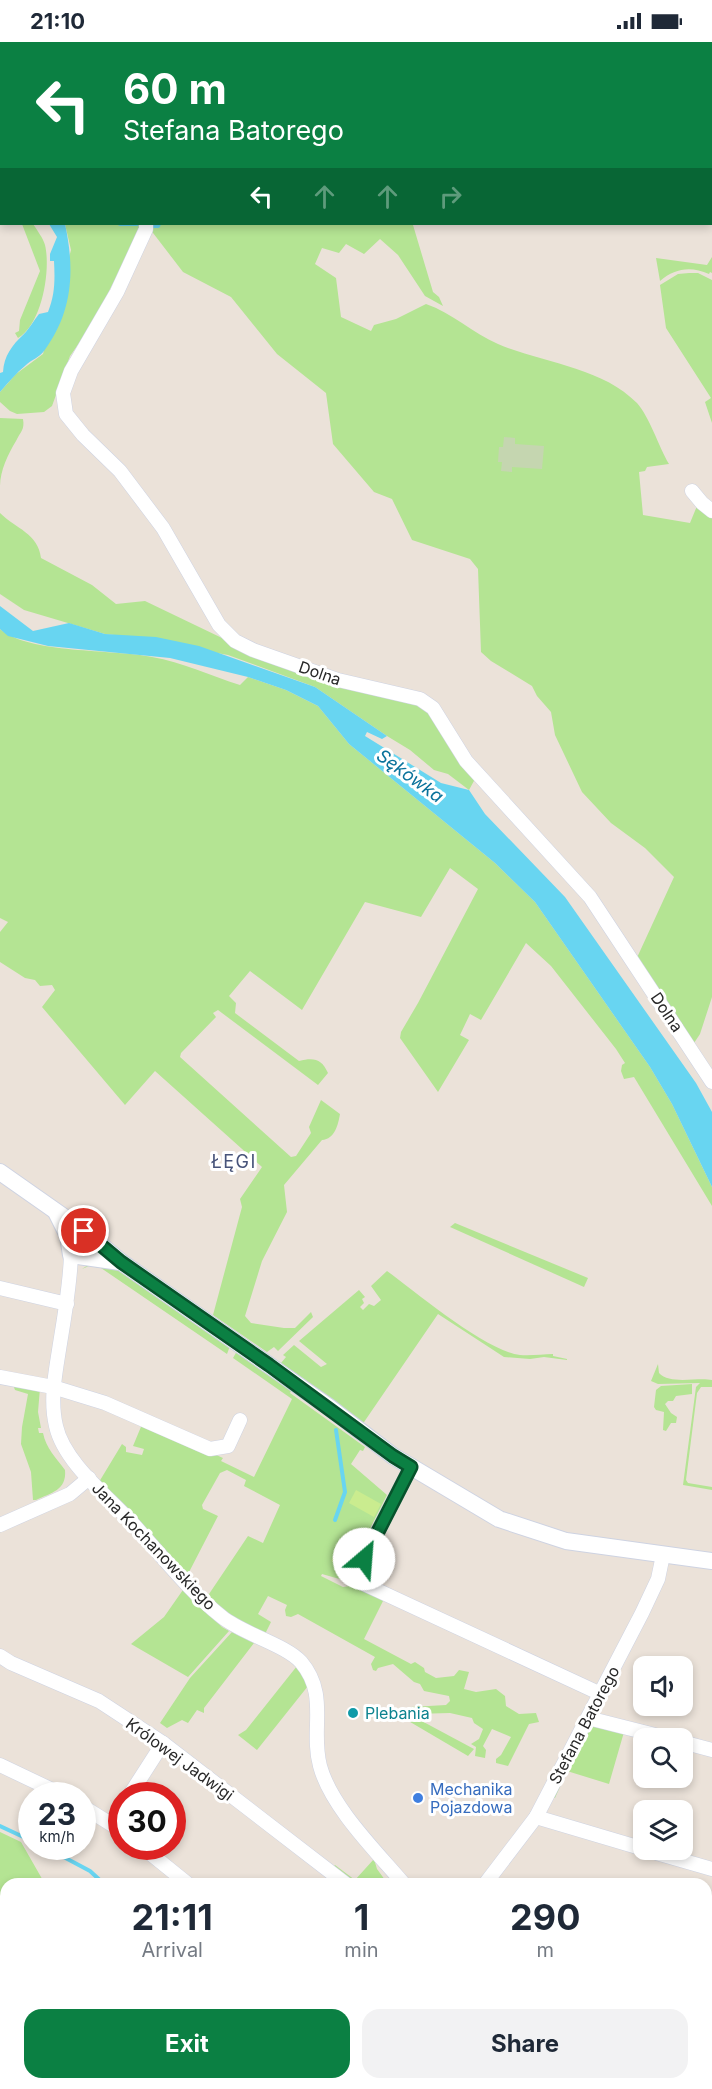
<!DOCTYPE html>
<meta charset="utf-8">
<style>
body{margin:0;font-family:Inter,sans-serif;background:#f2f2f3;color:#1f2937;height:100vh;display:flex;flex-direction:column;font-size:22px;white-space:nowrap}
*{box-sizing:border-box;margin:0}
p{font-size:20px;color:#747a83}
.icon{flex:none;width:33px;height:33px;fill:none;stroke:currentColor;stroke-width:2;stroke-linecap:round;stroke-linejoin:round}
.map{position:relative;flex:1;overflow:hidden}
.details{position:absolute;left:0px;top:1836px;width:712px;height:212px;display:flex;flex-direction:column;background:#fff;border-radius:18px 18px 0 0;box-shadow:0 3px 9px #0003}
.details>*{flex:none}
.guide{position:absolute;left:0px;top:0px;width:712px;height:183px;box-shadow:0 3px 9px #0003;background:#0b8043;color:#fff;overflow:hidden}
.buttons{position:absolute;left:633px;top:1614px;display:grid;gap:12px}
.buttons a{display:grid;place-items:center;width:60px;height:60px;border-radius:12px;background:#fff;box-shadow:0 3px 9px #0003;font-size:30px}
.speed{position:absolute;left:18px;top:1740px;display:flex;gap:12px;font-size:30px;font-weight:700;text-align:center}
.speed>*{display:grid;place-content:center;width:78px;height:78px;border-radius:50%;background:#fff;box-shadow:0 3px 9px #0003;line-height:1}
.speed small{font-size:15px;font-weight:400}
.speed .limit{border:9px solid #d22;background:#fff;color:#111}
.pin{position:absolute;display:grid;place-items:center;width:51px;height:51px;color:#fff;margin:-26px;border:3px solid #fff;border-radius:50%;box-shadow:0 2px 6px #0007}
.me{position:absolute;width:66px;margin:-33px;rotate:27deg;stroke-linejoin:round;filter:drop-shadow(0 0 4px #0008)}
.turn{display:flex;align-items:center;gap:21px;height:126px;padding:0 24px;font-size:27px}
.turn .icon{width:78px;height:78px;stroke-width:2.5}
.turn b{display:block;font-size:42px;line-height:51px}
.lanes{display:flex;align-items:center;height:57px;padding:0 24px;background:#0003;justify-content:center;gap:30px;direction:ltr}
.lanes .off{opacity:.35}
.eta{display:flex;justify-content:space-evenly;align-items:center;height:102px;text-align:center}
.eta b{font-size:36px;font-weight:700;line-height:42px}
.action{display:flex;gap:12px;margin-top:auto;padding:12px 24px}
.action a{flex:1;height:69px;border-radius:18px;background:#0b8043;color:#fff;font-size:24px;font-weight:700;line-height:69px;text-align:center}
.action a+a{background:#f2f2f3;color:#1f2937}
.status{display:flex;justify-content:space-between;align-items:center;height:42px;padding:0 30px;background:#fff;direction:ltr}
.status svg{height:16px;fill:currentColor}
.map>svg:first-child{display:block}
</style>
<div class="status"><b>21:10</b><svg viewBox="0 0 49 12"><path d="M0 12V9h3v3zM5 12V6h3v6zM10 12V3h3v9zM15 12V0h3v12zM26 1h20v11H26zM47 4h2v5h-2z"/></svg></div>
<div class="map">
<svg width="712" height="2047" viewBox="0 0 712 2047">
<rect width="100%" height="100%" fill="#ebe2d9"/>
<g fill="#b4e493">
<path d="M 22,182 L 33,182 C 37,188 43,196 45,203 C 51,228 42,282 18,296 L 15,291 L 19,289 L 20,278 L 40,229 Z"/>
<polygon points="65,182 140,182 136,196 92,283 70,314 52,364 44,370 17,372 10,369 0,360 0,350 16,332 43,312 71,208"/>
<path d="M 151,182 L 419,182 L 413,183 L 433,250 L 439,255 L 443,264 L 425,254 L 398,213 L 380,197 L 364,212 L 346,202 L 339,211 L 322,206 L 315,222 L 336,236 L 341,275 L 371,289 L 374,283 L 396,277 L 426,262 C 452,271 473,291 498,302 C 543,321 602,325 637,361 C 649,374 659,405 669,422 L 647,425 L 645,429 L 639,430 L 643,473 L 690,481 L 697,464 L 712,472 L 712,955 L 700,992 L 692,1004 L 635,920 L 674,835 L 645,806 L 611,781 L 582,750 L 555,693 L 551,670 L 537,654 L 532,644 L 491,619 L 481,610 L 478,527 L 470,517 L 412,498 L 392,457 L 374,450 L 333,402 L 326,351 L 277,312 L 231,255 L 183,230 L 150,187 Z"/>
<path d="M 712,215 L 712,231 L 710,230 L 709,232 C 691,224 675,226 660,239 L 656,216 L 707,223 Z"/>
<polygon points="689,231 698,231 712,238 712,381 705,360 711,356 666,286 660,243 678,232"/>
<path d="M 0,376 L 23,377 C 25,388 20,390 16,399 C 8,412 0,429 0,444 Z"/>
<path d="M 0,471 C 16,487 38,491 41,516 L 92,543 L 116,562 L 145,559 L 222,596 L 244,609 L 426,666 L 475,737 L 469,748 L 448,732 L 434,728 L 410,708 L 387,694 L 315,645 L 228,613 L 124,594 L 105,592 L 24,568 L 0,552 Z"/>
<path d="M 0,587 C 29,612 113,607 152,615 C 182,620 211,634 240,643 L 248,635 L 286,648 L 318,664 L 349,702 L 495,821 L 535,860 L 650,1025 L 672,1062 L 712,1145 L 712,1164 L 634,1035 L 624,1037 L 621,1029 L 622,1023 L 625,1021 L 616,1007 L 551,924 L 526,901 L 481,978 L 470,972 L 460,993 L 469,998 L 438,1050 L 400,996 L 401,990 L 418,961 L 478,847 L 450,826 L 421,875 L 365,860 L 302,968 L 250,929 L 229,954 L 236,961 L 235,971 L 299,1019 C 314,1015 322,1017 328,1031 L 318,1043 L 218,968 L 213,971 L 216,975 L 181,1011 L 180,1015 L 291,1115 L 296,1114 L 311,1091 L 309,1085 L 321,1058 L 340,1072 C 338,1083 335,1097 322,1098 L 284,1143 L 287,1170 L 262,1219 L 245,1274 L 251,1281 L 284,1286 L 295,1286 L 311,1270 L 313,1275 L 278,1309 L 274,1305 L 267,1310 L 213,1273 L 242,1165 L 240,1157 L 262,1125 L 155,1029 L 125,1063 L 42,965 L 55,948 L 52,943 L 40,944 L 35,938 L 25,936 L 0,920 L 0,890 L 8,880 L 0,876 Z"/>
<polygon points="455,1181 588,1236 584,1245 450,1185"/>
<polygon points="88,1223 112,1223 230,1304 227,1312 101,1226 89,1224 82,1227"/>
<path d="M 387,1229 C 417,1251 486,1309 520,1313 C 531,1314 543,1312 553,1312 L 553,1314 L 567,1317 L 567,1318 L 544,1315 L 530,1317 L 504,1315 L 438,1272 L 362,1383 L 305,1342 L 307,1339 L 281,1321 L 286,1315 L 283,1313 L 294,1303 L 321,1325 L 327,1322 L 299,1299 L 359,1248 L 365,1255 L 362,1257 L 364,1261 L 360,1265 L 363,1268 L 369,1262 L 374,1264 L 381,1258 L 371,1244 Z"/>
<polygon points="237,1309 292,1347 290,1351 365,1405 363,1409 360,1408 351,1422 387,1453 345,1536 343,1538 322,1532 321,1534 343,1545 358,1543 385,1555 364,1597 411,1622 415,1620 424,1626 425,1630 436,1636 454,1634 459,1628 469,1630 464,1647 476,1650 496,1647 505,1654 506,1664 519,1672 536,1671 539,1680 529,1682 508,1724 496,1721 496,1717 501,1713 511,1695 492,1687 483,1704 486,1708 485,1716 475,1714 476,1705 471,1702 479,1697 483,1687 474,1681 472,1676 450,1671 414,1672 410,1668 411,1665 446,1663 450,1659 449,1654 424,1649 420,1642 414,1640 393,1622 378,1626 376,1629 373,1628 371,1622 375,1615 298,1572 291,1575 286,1574 285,1568 287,1563 268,1554 258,1572 271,1580 265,1592 228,1575 207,1555 248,1494 263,1501 280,1463 244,1444 246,1438 227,1428 220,1431 202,1463 203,1467 218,1474 187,1534 99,1440 122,1402 126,1405 126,1410 142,1413 144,1407 133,1404 143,1380 223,1416 221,1419 254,1435 292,1357 233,1316"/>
<path d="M 658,1322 L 659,1331 C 670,1343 697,1335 712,1338 L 712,1345 L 701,1345 L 697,1351 L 686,1438 L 688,1441 L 712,1445 L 712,1448 L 683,1443 L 696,1345 L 700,1341 L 658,1342 L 651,1339 Z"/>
<path d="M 12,1340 L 40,1346 L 38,1370 L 41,1386 L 38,1386 L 39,1391 L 43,1391 C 46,1406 56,1416 65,1428 C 67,1448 51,1451 36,1458 L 33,1458 L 31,1430 L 21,1402 L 22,1385 L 28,1352 L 15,1348 Z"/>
<polygon points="692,1342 692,1352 676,1354 673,1359 668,1359 665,1362 671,1371 677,1375 676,1381 671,1381 666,1389 663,1388 664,1370 656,1368 654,1365 656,1348 661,1344"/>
<polygon points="185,1545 222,1585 229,1589 188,1635 131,1602 164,1575"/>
<polygon points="232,1590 254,1601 204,1666 204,1671 197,1668 188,1681 182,1678 167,1686 160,1681 190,1636"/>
<polygon points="297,1624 304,1632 308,1644 257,1708 238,1693 246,1688"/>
<polygon points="403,1669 474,1707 468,1714 400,1674"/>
<polygon points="591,1682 624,1690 609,1742 567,1729 555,1756 552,1755"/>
<polygon points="0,1790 21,1800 45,1842 6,1842 6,1947 0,1933"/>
<polygon points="374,1817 377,1827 385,1838 381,1842 355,1842 333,1825 335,1823 355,1838"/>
<polygon points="707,1920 712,1921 712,1999 707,1991 709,1977 706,1976"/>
<polygon points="707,2014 712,2014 712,2047 647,2047 655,2042 706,2042"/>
<polygon points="66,2042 238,2042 239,2047 60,2047"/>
</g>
<polygon fill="#c5d6b0" points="504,395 515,396 515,402 544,404 542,427 512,425 512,430 501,429 502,420 498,420 499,405 503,405"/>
<g fill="#caec8f">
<polygon points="356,1448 381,1462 374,1475 349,1461"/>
<polygon points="346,1491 360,1498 346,1526 331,1519"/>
</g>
<g fill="#68d5f1">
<path d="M 49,182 L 65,182 C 75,228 73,270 44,309 C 40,315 31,318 26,323 C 16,331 8,341 0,350 L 0,331 L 3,330 C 4,314 12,303 24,292 C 29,287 34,278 39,272 L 48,270 C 55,253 55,238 54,219 L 50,219 L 50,212 L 57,195 Z"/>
<polygon points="0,564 33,589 69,581 105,592 156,595 199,604 315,645 387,694 382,697 367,690 365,694 441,741 469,748 485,772 565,855 696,1041 712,1070 712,1145 672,1062 650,1025 535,860 495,821 349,702 318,664 286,648 248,635 170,616 48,604 8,594 0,587"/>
</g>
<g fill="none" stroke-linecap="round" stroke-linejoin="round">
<g stroke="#68d5f1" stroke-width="4">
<polyline points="711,121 712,121"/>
<polyline points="120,182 137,182"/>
<polyline points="153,184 158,184 159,182"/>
<polyline points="335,1478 345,1450 336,1388"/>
<polyline points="0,1784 32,1799"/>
<polyline points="43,1804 90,1829 104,1842"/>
<polyline points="243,2042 246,2047"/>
<polyline points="711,2047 712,2037"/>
</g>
<defs>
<g id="minor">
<polyline points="0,48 2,49"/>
<polyline points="146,182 146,187 117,250 71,329 63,351 66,372 83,393 120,429 163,486 219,583 235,599 253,608 338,638 420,657 433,666 466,719 590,855 712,1040"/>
<polyline points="692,449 702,461 712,469"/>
<path d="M 71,1213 C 70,1245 64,1276 59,1308 C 55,1333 50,1359 56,1384 C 64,1421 110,1456 134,1483 C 162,1514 189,1549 222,1575 C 243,1592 286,1603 301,1620 C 329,1653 310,1687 320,1724 C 331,1765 376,1809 404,1842"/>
<polyline points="0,1246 67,1262"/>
<polyline points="0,1335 53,1345 105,1361 210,1407 228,1404 240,1378"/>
<polyline points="411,1425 353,1537 601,1652"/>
<polyline points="0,1483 70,1452 89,1436"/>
<polyline points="0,1614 11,1621 99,1659 163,1701 346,1842"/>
<polyline points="588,1676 667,1696"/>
<polyline points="682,1700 712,1708"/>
<polyline points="0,1723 65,1754"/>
<polyline points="129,1754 163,1701"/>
<polyline points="82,1764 122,1789"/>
<polyline points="536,1775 644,1807"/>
<polyline points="111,1781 122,1765"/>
<polyline points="141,1804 188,1842"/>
<polyline points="646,1808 712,1827"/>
<polyline points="485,1842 536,1775 642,1571 658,1537 663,1513"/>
<polyline points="454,2042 462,2047"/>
<polyline points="573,2042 578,2047"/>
<polyline points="540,2047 545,2042"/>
</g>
<g id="tertiary">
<polyline points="0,1130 84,1189 121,1220 329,1365 393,1414 499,1477 566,1499 712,1519"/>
<polyline points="57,1172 68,1194 71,1213 120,1220"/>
</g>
<g id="secondary">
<polyline points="0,81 2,81"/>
<polyline points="711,110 712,110"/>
</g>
</defs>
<use href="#minor" stroke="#ced3e2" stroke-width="15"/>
<use href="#tertiary" stroke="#ced3e2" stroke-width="18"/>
<use href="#secondary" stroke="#ced3e2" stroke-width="20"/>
<use href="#minor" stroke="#fff" stroke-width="14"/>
<use href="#tertiary" stroke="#fff" stroke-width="16"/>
<use href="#secondary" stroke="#fff" stroke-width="18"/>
</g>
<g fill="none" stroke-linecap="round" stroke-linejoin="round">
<defs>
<polyline id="route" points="84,1189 121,1220 269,1323 393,1414 411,1425 364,1517"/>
</defs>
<use href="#route" stroke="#07532c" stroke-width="15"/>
<use href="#route" stroke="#0b8043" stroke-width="10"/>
</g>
<circle fill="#0f9aa8" stroke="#fff" stroke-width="2" cx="353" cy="1671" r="6"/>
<circle fill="#3f7fe0" stroke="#fff" stroke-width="2" cx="418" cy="1756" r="6"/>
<g text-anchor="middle" stroke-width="6" stroke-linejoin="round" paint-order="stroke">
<g font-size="16" fill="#282828" stroke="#fff">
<text transform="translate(320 631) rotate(19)" y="6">Dolna</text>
<text transform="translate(667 970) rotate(56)" y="6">Dolna</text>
<text transform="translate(154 1504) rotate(46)" y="6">Jana Kochanowskiego</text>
<text transform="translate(584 1683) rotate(-62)" y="6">Stefana Batorego</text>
<text transform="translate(180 1717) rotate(36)" y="6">Królowej Jadwigi</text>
</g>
<g font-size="16" fill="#0d838f" stroke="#fff" text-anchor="start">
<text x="365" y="1677">Plebania</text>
</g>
<g font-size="16" fill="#366cbe" stroke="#fff" text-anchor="start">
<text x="430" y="1753">Mechanika<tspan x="430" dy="18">Pojazdowa</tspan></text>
</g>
<g font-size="18" font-style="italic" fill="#09729b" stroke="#fff">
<text transform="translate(410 734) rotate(36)" y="6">Sękówka</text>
</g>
<g font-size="18" letter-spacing="1.5" fill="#48547a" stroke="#fff">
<text x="234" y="1126">ŁĘGI</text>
</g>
</g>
</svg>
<div class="buttons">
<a><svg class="icon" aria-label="sound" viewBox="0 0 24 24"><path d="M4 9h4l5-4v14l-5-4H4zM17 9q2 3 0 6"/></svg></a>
<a><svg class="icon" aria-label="search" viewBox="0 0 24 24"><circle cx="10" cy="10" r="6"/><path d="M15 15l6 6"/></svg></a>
<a><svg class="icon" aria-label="layers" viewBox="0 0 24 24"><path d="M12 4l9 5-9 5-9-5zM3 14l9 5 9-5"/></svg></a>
</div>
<div class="speed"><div>23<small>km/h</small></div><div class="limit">30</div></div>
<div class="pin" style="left:84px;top:1189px;background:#d93025"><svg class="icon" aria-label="arrive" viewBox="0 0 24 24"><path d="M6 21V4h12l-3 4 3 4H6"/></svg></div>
<svg class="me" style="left:364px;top:1517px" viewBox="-20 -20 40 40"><circle r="19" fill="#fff"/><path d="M0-13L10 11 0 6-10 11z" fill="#0b8043"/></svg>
<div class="guide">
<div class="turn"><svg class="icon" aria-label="left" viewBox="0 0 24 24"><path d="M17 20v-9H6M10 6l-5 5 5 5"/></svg><div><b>60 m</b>Stefana Batorego</div></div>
<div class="lanes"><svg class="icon" aria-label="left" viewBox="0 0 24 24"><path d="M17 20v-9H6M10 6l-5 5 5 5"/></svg><svg class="icon off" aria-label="ahead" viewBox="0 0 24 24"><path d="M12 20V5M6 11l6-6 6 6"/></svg><svg class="icon off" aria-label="ahead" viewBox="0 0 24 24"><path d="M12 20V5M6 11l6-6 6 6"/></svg><svg class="icon off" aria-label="right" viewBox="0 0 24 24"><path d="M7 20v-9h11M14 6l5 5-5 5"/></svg></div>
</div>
<section class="details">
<div class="eta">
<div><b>21:11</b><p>Arrival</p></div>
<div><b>1</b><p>min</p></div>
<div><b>290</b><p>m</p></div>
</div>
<div class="action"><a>Exit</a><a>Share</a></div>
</section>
</div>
